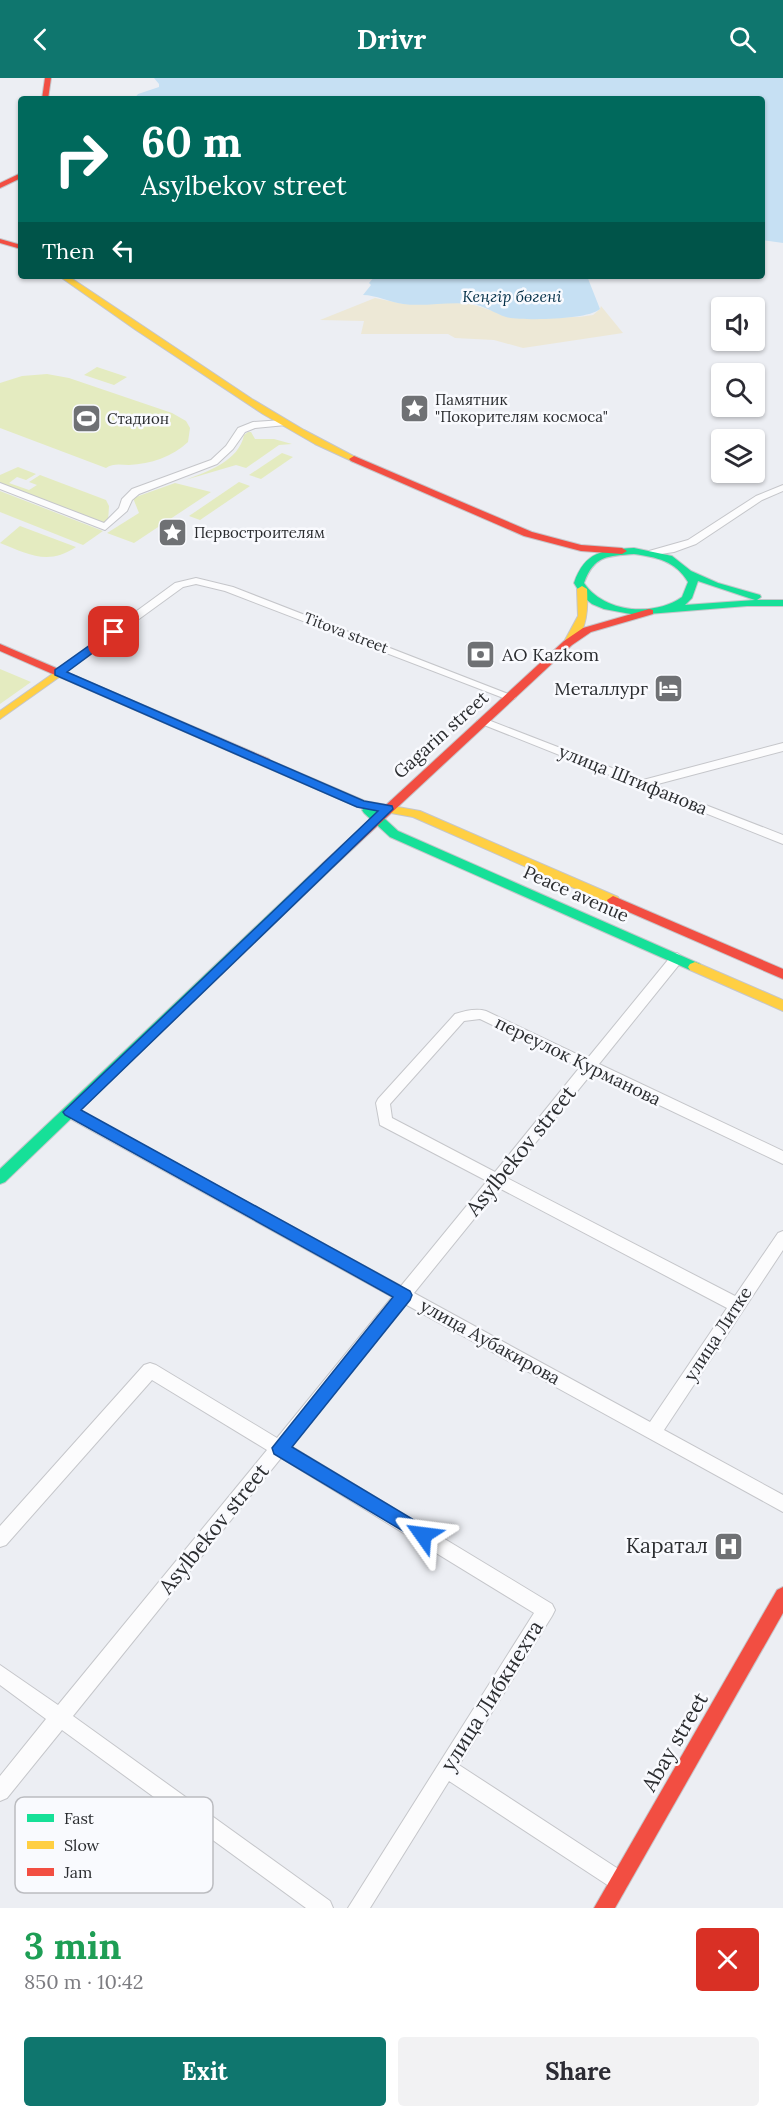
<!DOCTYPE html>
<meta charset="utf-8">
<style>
body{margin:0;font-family:Lora,serif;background:#f2f2f3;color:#2b2b33;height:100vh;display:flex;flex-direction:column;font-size:22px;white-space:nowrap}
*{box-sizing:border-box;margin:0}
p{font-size:20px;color:#7c7c81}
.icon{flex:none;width:33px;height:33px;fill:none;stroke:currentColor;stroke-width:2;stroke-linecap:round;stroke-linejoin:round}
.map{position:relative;height:1830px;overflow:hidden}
.sheet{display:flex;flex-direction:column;background:#fff;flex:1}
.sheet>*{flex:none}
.top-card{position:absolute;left:18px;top:18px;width:747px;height:183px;border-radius:6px;box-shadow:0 2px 4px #0004;background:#00695c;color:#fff;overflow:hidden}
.controls{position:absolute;left:711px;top:219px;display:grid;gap:12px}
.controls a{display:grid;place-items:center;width:54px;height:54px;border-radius:6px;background:#fff;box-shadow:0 2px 4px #0004;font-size:30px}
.pin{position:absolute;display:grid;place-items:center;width:51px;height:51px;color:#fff;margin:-26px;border-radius:12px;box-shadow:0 3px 9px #0006}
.me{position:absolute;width:66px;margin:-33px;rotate:301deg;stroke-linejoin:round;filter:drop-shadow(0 0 4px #0008)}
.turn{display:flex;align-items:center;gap:21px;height:126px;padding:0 24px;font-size:27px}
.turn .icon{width:78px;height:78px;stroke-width:2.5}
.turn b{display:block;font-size:42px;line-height:51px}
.then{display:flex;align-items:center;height:57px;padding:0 24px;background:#0003;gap:12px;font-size:22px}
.round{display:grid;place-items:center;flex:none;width:63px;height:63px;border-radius:6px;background:#f2f2f3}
.summary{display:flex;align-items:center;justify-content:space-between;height:102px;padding:0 24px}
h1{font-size:36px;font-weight:700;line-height:45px;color:#1e9e55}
.cta{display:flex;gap:12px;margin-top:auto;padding:12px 24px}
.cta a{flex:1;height:69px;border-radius:6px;background:#0f766e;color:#fff;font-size:24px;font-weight:700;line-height:69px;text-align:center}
.cta a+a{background:#f2f2f3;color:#2b2b33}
header{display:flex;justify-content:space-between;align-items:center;height:78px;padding:0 24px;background:#0f766e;color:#fff;font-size:27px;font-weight:700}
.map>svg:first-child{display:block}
</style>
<header><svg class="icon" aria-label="back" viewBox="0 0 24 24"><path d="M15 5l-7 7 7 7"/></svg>Drivr<svg class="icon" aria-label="search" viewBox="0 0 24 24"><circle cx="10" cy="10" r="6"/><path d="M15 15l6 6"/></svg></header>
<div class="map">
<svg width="783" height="1830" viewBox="0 0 783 1830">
<rect width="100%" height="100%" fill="#eceef3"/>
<g fill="#e4ebc0">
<polygon points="97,289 127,299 114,307 84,297"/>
<path d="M 47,296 L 69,300 L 172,335 L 186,343 L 190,350 L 188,364 C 172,379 151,386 129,387 C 121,387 113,385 106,390 L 0,350 L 0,305 L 22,298 Z"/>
<path d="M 248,354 L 251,354 L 255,361 L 274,361 L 292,366 L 279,367 L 246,390 L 236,387 L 185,402 C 207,394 239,383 244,357 Z"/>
<polygon points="282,375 293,379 261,401 249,397"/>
<polygon points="18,389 36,396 26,402 17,399 9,405 29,412 37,407 29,404 40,397 106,422 109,428 108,444 104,445 0,405 0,397"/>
<polygon points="239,404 250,408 200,442 189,438"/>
<polygon points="175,405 211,414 134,465 107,455 139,435 133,420"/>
<polygon points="0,413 103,453 83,467 0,434"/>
<path d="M 20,448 L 76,469 C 48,488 28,476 0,465 Z"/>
<polygon points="0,591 31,604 0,626"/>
</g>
<polygon fill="#ede8d6" points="375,220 404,226 441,224 471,226 515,240 579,239 593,237 600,231 601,228 623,255 523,270 494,262 455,260 448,256 361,256 364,243 320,242"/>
<g fill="#c6e0f3">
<polygon points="154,0 783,0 783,165 762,162 762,21 134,21 138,16 159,9 159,6"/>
<path d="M 375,198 L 587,198 L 600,231 C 588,242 522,243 506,239 C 494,235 485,228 472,226 C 449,223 425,229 403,226 C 389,224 376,217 363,217 L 371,207 L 369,205 Z"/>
</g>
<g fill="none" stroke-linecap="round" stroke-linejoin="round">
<defs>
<g id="street">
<polygon points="283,342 286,343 286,347 255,350 245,354 233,371 217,386 139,416 132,422 127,433 105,452 0,411 0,405 104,445 119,430 122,421 132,411 211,382 226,368 238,350 253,344"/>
<polygon points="783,407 783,413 762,422 696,466 674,474 647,478 642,475 688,462 756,418"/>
<polygon points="196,500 233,509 516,619 514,621 506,621 225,513 196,506 183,509 62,597 54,597 52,595 175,505"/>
<polygon points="483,640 643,702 783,665 783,673 654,707 783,757 783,766 479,645 477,643"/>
<path d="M 677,875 L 684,880 L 682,883 L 599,986 L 783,1073 L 783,1086 L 592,995 L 507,1100 L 735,1218 L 778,1155 L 783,1153 L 783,1172 L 664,1352 L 783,1417 L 783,1434 L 405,1226 L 291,1368 L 552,1526 L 555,1532 L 552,1538 L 459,1687 L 626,1796 L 629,1803 L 626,1810 L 619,1813 L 612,1810 L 449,1703 L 370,1830 L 348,1830 L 534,1535 L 281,1380 L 73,1638 L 330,1823 L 333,1830 L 306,1830 L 62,1652 L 7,1720 L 0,1723 L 0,1698 L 46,1641 L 0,1607 L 0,1587 L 58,1627 L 267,1372 L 152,1302 L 6,1467 L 0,1469 L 0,1448 L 144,1287 L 150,1285 L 156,1287 L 277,1360 L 392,1219 L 65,1038 L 63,1034 L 65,1030 L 75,1030 L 401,1208 L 487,1103 L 380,1047 L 376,1025 L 378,1021 L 455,936 C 464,933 477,930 486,933 L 587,981 L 672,877 ZM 480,941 L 580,989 L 495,1094 L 392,1040 L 390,1026 L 464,943 ZM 499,1110 L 727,1230 L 650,1344 L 414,1215 Z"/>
</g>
<g id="fast">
<path d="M 634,470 L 672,478 L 691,493 L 718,505 L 760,517 L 761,519 L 757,522 L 783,522 L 783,528 L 747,528 L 636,537 L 604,531 L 592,526 L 582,518 L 574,505 C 585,473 603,472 634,470 ZM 634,476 C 656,479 676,483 688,504 L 682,519 C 654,539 604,535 584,505 C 594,477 608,478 634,476 ZM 698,503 L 755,522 L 685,527 L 692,520 Z"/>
<polygon points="368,728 372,729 398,753 700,886 702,889 700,892 690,892 390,759 364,735 362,732"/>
<polygon points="327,784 331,785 333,788 331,791 5,1104 0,1106 0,1091 323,785"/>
</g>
<g id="slow">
<polygon points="59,198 68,198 252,321 304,352 359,381 354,384 315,366 263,336 136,252"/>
<path d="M 582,508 L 587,511 C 588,528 588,557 570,565 L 565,562 L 578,538 L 577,511 Z"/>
<polygon points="58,592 62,593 62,597 0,641 0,633"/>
<polygon points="265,680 365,723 420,733 618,819 619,822 613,826 608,825 413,739 358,729 261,687 259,684 261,681"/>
<polygon points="695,884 783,922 783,933 690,892 688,889 690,886"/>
</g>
<g id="jam">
<polygon points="45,0 51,0 48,21 42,21"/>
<polygon points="21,95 21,100 0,110 0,105"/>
<polygon points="0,161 21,167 21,171 0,165"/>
<polygon points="354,378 532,454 581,467 622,470 627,473 622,476 581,473 524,458 351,383 349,381"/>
<polygon points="649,531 653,532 653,536 591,554 572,567 331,791 323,791 321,788 323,785 564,563 583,550"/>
<polygon points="0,566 269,681 271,684 269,687 261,687 0,573"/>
<polygon points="613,818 783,891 783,901 608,825 607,822"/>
<polygon points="783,1509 783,1535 615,1830 594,1830 777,1512"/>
</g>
</defs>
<use href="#street" stroke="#c5c6ca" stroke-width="2"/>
<use href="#fast" stroke="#c5c6ca" stroke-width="2"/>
<use href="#slow" stroke="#c5c6ca" stroke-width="2"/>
<use href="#jam" stroke="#c5c6ca" stroke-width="2"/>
<use href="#street" fill="#fcfcfd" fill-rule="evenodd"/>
<use href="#fast" fill="#16e098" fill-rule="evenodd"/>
<use href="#slow" fill="#ffcf43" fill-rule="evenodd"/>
<use href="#jam" fill="#f24e42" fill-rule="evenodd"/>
</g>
<polygon fill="#1a73e8" stroke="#114b97" stroke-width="1.5" points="114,550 118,551 118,556 67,594 364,723 392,728 393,731 81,1032 410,1213 412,1217 410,1222 292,1369 429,1451 432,1457 429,1463 423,1465 274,1376 272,1370 393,1219 65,1037 63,1034 378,733 357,729 55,597 55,592"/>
<defs>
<symbol id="sight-square" viewBox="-11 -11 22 22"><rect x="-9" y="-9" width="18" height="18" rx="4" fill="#6f7174" stroke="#f9fafe"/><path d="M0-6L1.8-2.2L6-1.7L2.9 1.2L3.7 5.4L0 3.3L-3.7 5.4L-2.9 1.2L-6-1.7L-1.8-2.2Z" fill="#fff"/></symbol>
<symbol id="stadium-square" viewBox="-11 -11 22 22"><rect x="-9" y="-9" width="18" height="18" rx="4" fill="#6f7174" stroke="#f9fafe"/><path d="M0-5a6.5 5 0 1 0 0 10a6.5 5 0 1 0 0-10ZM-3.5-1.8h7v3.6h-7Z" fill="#fff"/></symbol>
<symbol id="bank-square" viewBox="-11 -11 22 22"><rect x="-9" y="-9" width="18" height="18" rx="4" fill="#6f7174" stroke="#f9fafe"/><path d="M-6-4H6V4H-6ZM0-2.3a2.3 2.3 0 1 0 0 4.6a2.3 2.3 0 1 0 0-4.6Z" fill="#fff"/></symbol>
<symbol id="hotel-square" viewBox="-11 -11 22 22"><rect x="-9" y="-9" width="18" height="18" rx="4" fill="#6f7174" stroke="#f9fafe"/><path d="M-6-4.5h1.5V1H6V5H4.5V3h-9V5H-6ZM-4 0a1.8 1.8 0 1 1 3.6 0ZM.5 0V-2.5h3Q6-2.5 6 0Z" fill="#fff"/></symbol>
<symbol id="hospital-square" viewBox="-11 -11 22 22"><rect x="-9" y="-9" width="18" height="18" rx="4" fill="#6f7174" stroke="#f9fafe"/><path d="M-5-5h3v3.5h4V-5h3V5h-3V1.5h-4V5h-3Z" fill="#fff"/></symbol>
</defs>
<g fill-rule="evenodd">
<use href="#sight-square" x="398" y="314" width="33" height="33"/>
<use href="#stadium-square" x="70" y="324" width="33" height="33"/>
<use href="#sight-square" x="156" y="438" width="33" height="33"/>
<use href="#bank-square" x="464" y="560" width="33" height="33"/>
<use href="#hotel-square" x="652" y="594" width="33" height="33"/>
<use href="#hospital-square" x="712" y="1452" width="33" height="33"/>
</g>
<g text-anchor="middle" stroke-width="5" stroke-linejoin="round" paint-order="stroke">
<g font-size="15" fill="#2b2d30" stroke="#f9fafe" text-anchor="start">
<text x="435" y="327">Памятник<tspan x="435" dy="17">"Покорителям космоса"</tspan></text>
<text x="107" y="346">Стадион</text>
<text x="194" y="460">Первостроителям</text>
</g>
<g font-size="15" fill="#2b2d30" stroke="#f9fafe">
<text transform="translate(346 555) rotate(21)" y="5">Titova street</text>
</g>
<g font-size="16" font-style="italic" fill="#022f48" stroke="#f9fafe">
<text x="512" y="224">Кеңгір бөгені</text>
</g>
<g font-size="18" fill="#2b2d30" stroke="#f9fafe" text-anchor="start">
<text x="502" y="583">AO Kazkom</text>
<text x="648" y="617" text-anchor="end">Металлург</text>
</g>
<g font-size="18" fill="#2b2d30" stroke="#f9fafe">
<text transform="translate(441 657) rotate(-42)" y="6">Gagarin street</text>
<text transform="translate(633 702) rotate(22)" y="6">улица Штифанова</text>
<text transform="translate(576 816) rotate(24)" y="6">Peace avenue</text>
<text transform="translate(578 983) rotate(26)" y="6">переулок Курманова</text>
<text transform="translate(718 1256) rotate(-57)" y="6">улица Литке</text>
<text transform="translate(490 1264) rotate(29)" y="6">улица Аубакирова</text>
</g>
<g font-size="21" fill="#2b2d30" stroke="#f9fafe">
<text transform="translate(521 1073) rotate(-51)" y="7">Asylbekov street</text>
<text transform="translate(214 1451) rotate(-51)" y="7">Asylbekov street</text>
<text transform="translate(492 1618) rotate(-58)" y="7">улица Либкнехта</text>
<text transform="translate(675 1664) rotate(-60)" y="7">Abay street</text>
</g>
<g font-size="21" fill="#2b2d30" stroke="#f9fafe" text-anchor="end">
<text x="708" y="1475">Каратал</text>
</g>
</g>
<rect x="15" y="1719" width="198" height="96" rx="9" fill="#f9fafe" stroke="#bbbcc0" stroke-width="1.5"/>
<rect x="27" y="1736" width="27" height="8" fill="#16e098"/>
<rect x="27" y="1763" width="27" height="8" fill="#ffcf43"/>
<rect x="27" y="1790" width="27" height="8" fill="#f24e42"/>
<g font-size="16" fill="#2b2d30">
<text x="64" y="1746">Fast</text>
<text x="64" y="1773">Slow</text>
<text x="64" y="1800">Jam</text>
</g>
</svg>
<div class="controls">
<a><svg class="icon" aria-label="sound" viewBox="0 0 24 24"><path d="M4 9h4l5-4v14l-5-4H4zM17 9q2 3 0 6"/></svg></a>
<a><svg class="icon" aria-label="search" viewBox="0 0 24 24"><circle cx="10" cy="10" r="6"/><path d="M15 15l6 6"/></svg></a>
<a><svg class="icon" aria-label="layers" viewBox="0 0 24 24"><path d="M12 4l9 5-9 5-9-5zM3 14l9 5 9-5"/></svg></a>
</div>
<div class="pin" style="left:114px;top:554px;background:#d93025"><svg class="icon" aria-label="arrive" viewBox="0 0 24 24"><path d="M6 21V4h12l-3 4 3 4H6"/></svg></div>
<svg class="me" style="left:423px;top:1457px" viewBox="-20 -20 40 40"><path d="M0-17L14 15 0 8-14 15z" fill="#1a73e8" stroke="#fff" stroke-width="4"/></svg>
<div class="top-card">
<div class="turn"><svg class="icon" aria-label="right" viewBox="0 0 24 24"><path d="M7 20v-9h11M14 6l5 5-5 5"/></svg><div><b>60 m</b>Asylbekov street</div></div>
<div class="then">Then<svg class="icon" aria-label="left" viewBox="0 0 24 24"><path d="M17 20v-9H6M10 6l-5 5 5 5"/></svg></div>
</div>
</div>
<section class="sheet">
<div class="summary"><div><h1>3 min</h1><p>850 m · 10:42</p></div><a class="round" style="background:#d93025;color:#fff"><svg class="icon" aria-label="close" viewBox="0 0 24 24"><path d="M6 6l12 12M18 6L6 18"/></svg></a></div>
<div class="cta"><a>Exit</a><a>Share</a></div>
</section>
